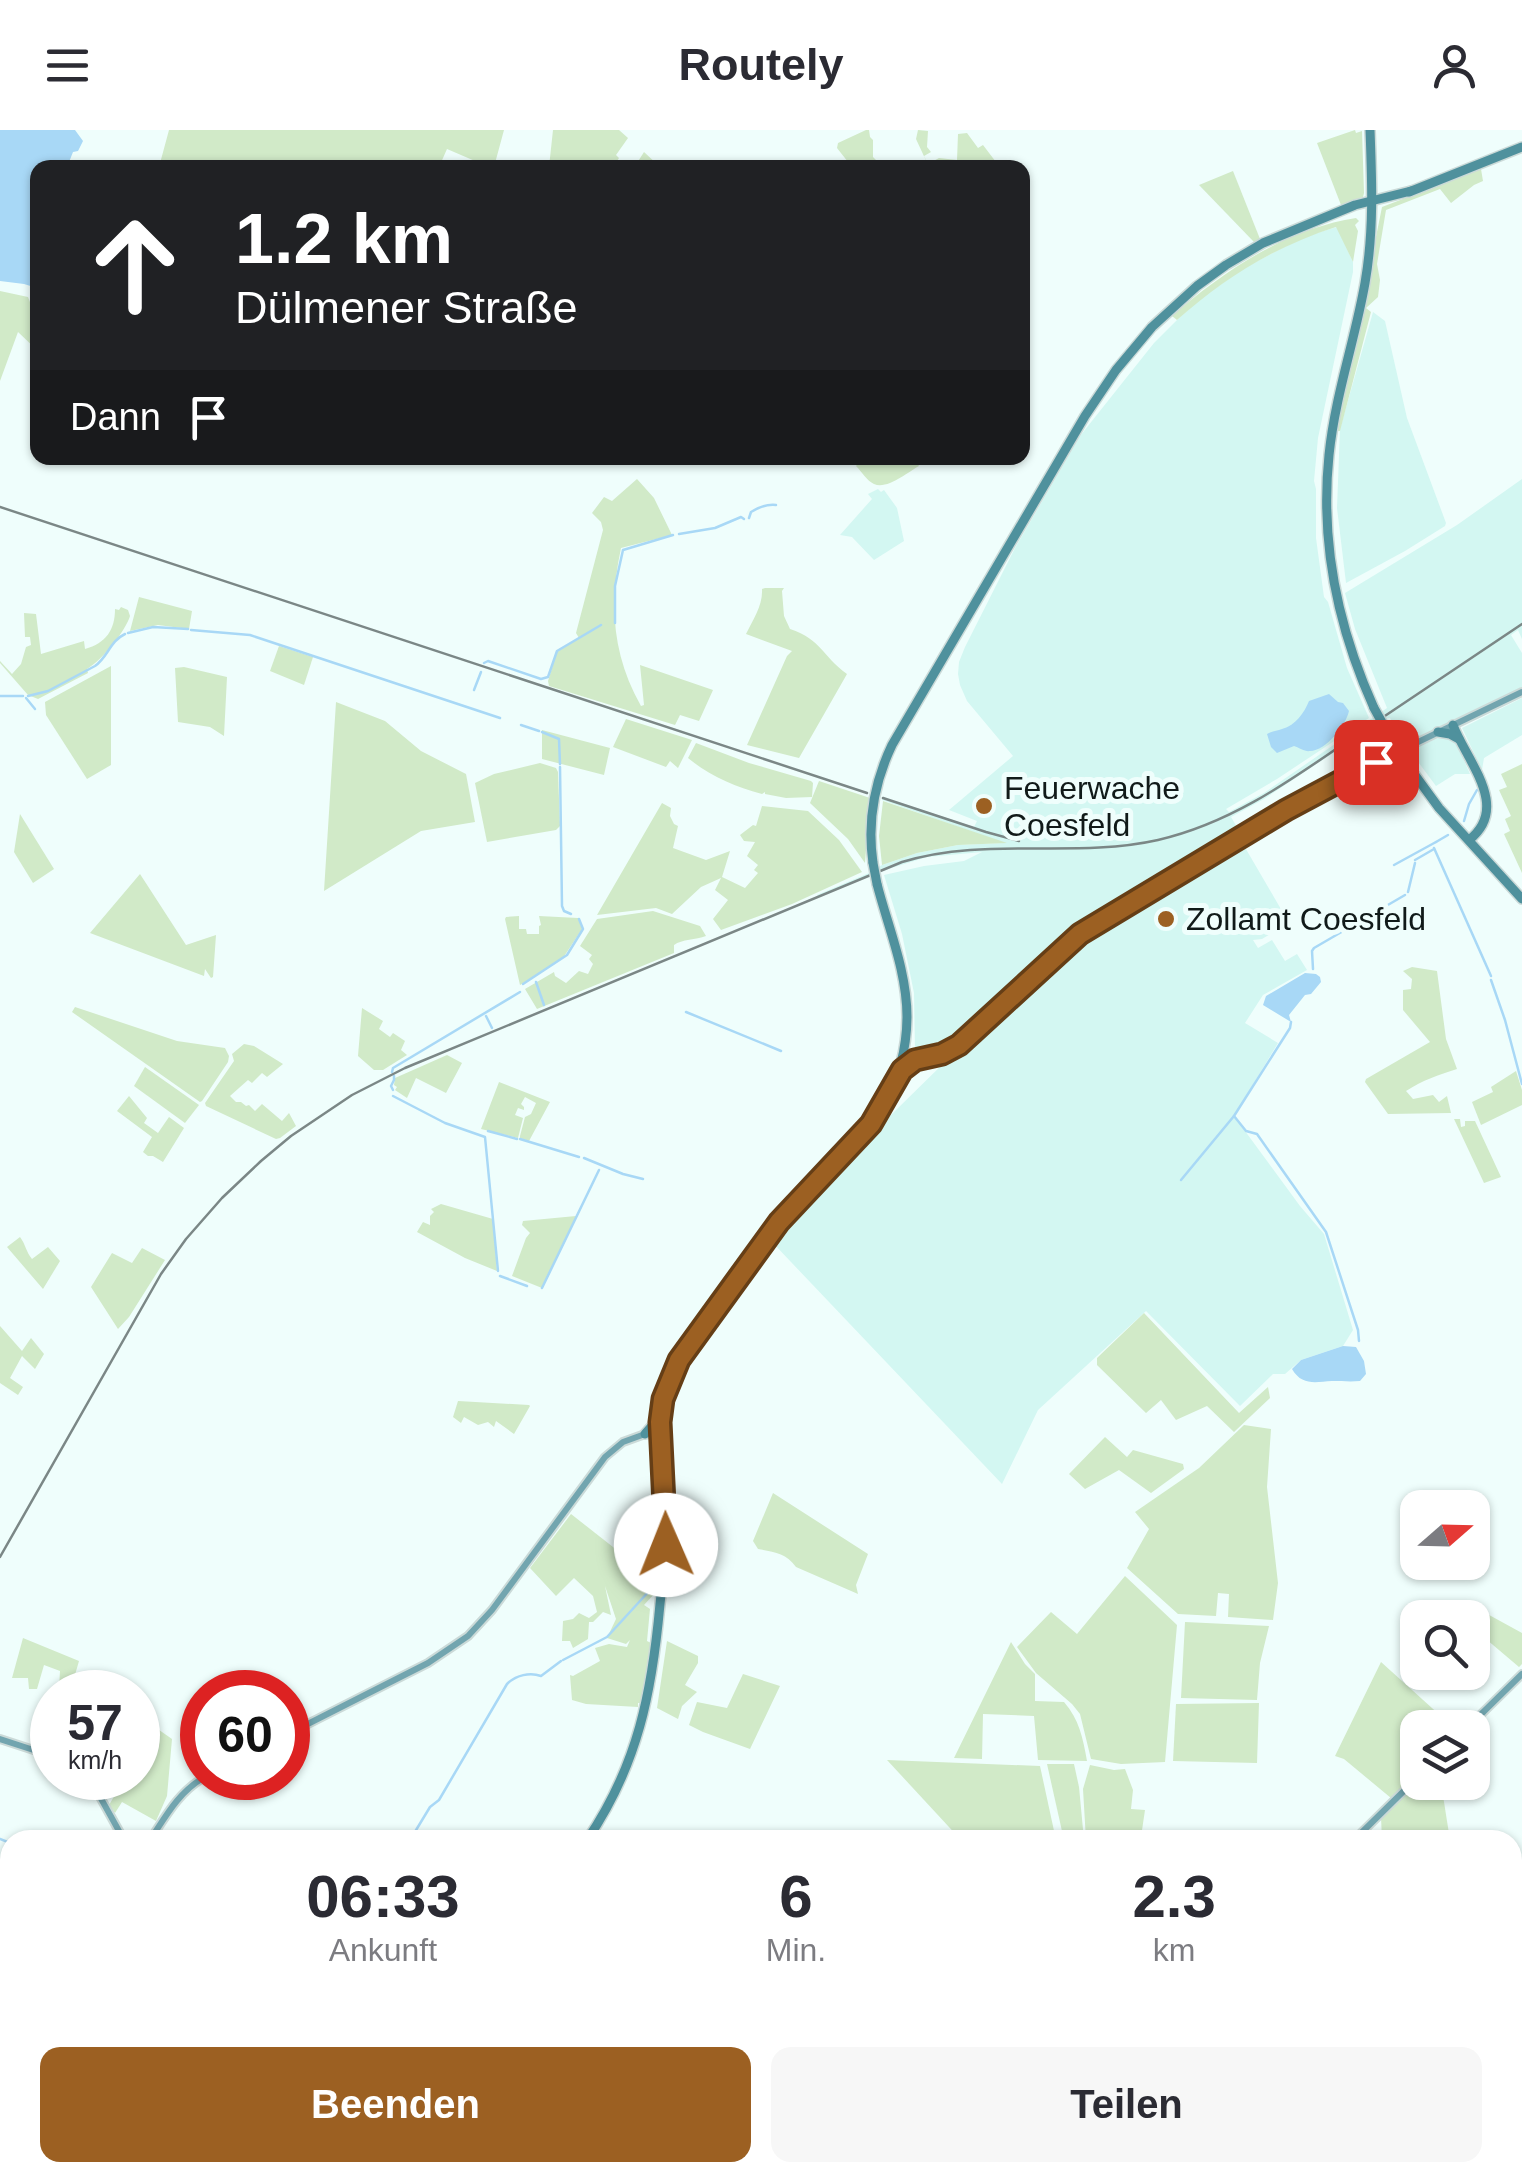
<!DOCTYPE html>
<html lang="de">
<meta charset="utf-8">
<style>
body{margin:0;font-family:Helvetica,sans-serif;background:#f7f7f7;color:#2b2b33;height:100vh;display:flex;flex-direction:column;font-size:38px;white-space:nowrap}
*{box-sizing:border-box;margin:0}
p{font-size:32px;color:#7c7c81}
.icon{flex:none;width:55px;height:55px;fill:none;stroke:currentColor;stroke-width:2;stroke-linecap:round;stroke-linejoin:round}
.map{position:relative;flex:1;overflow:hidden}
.side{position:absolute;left:0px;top:1700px;width:1522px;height:352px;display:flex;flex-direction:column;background:#fff;border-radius:30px 30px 0 0;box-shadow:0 2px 8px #0004}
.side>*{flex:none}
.guide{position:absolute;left:30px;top:30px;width:1000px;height:305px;border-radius:20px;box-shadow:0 2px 8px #0004;background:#202124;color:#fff;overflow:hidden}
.needle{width:65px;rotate:70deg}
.tools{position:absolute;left:1400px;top:1360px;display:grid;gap:20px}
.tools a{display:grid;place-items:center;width:90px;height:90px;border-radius:20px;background:#fff;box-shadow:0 2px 8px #0004;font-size:50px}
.speed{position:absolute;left:30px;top:1540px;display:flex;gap:20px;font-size:50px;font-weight:700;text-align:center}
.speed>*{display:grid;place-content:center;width:130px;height:130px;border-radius:50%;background:#fff;box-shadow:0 2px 8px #0004;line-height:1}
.speed small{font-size:25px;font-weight:400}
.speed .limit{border:15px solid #d22;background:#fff;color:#111}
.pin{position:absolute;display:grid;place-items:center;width:85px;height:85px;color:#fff;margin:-42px;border-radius:20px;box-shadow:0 5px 15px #0006}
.me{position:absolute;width:110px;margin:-55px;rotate:359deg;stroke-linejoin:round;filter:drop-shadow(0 0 8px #0008)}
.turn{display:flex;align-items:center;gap:35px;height:210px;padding:0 40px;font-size:45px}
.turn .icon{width:130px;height:130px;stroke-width:2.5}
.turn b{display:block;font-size:70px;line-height:85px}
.then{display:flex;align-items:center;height:95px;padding:0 40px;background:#0003;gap:20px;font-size:38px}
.eta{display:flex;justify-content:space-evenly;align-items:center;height:170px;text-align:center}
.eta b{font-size:60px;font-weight:800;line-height:70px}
.primary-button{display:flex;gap:20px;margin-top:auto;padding:20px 40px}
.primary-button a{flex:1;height:115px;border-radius:20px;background:#9c6022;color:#fff;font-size:40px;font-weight:800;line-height:115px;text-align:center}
.primary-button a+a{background:#f7f7f7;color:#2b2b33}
header{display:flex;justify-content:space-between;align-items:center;height:130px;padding:0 40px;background:#fff;font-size:45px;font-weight:800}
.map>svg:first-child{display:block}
</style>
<header><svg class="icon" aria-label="menu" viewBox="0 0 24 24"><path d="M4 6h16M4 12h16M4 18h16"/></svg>Routely<svg class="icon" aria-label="person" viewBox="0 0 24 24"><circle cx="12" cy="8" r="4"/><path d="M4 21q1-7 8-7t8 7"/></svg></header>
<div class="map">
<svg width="1522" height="2051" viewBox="0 0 1522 2051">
<rect width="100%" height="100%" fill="#effefc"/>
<g fill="#d3f7f2">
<polygon points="1337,97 1353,132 1353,142 1318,308 1314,351 1316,359 1316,408 1324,467 1328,472 1347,538 1369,588 1277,649 1226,679 1229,682 1264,663 1387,578 1355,499 1345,463 1457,395 1522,349 1522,509 1518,500 1511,505 1522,523 1522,557 1403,614 1390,588 1384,589 1264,669 1231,687 1241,704 1128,767 1075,801 957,912 927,922 915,920 914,863 902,804 884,745 924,736 964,731 982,722 927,727 888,739 818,767 817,765 869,743 882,735 917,723 958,715 1004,713 882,670 883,667 974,697 977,691 949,680 1013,626 967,571 960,555 958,544 959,532 965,517 1015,418 1080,306 1154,213 1177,190 1200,169 1244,138 1306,106"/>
<polygon points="1373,182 1385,191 1407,288 1446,393 1445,396 1405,421 1346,453 1337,378 1340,299"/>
<polygon points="878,359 881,362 884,360 897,378 904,411 874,430 852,407 840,405 872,369 868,364"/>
<polygon points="1522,568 1522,605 1484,628 1482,640 1462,598"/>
<polygon points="1440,607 1447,607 1456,612 1470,644 1455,644 1436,656 1410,621"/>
<polygon points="1240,713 1243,714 1289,793 1262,809 1253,810 1258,818 1272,810 1285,831 1297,824 1307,840 1263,865 1245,893 1278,913 1234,986 1300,1076 1324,1104 1353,1200 1343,1216 1301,1230 1285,1244 1273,1244 1240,1276 1146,1181 1038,1280 1002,1354 772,1112 798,1078 835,1040 953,924 1079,806"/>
</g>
<g fill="#d1eac8">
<polygon points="169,0 504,0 494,37 489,37 447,19 439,37 159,37"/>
<polygon points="553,0 619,0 628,8 616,25 619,28 617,31 626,37 631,30 637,33 644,22 660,37 549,37"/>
<polygon points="866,0 869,0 870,7 873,10 873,27 883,37 852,37 837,18 838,13"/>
<polygon points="918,0 928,1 927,17 931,22 924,26 928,34 939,28 957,30 958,4 967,3 978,18 983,15 999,36 929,37 916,9"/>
<polygon points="1355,0 1356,3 1362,1 1364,63 1363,67 1341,75 1317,13"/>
<polygon points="1481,39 1483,51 1474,55 1451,73 1440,59 1386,80 1377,134 1380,150 1378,167 1366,178 1371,182 1340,301 1337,301 1382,77"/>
<polygon points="1233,41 1260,109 1254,112 1199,55"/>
<path d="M 1356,88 L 1359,91 L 1355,95 L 1358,101 L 1353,132 L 1336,97 C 1276,116 1224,148 1177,190 L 1172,186 C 1225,140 1286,99 1356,88 Z"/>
<polygon points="0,161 28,167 30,172 37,176 38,221 18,202 0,251"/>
<path d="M 862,328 L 914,328 L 919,336 C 908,342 887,360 874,354 C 867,351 861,341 856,336 Z"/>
<path d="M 637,349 L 654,368 L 672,405 L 621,418 C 609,474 612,525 641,576 L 644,575 L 640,535 L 713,560 L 699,591 L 680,585 L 675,595 L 549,556 L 548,551 L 557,522 L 579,508 L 576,503 L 603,400 L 601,392 L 592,383 L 604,367 L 612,371 Z"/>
<path d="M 765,458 L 784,458 L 782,461 L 784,486 L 790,499 C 822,510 821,525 847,544 L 799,628 L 747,615 L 787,526 L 792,521 L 746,504 C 753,490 763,475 762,459 Z"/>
<polygon points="139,467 192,481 189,499 158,495 130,501"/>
<path d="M 121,477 L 128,480 L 130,486 C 125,502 102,530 87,539 L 88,543 L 38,569 L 28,565 L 0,533 L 0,531 L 12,544 L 21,534 L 26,517 L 31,515 L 30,507 L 25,507 L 24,483 L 36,484 L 41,524 L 84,511 L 85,519 C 106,513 115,500 115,479 L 119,480 Z"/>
<polygon points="279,516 313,527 304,555 270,541"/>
<polygon points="111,536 111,635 87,649 46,585 45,572"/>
<polygon points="184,537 227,547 224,606 210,597 178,592 175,538"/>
<polygon points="336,572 385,591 421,621 466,644 475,692 421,701 324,761"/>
<polygon points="626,589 692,610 678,638 670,631 666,637 613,617"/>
<polygon points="542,600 610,618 604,645 542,629"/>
<path d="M 696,613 L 749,633 L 811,651 L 813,653 L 812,667 L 786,668 L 765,664 L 765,662 L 762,664 C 734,656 711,647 688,628 Z"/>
<polygon points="540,633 556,638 558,642 560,696 556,700 487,712 475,653 494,644"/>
<polygon points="1522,634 1522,743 1504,704 1510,701 1505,689 1511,686 1499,660 1507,657 1501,644"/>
<polygon points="819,651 870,668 865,733 848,709 810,673"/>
<polygon points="883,671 1007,713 958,715 917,723 882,735 879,706"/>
<polygon points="662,673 671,678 670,686 674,694 678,696 673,718 706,730 730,721 722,747 745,758 758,743 754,740 758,735 747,726 755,712 744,711 740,705 753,695 756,696 762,676 808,681 839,710 862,742 792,774 721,800 713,789 728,770 715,760 721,748 701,757 672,784 656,778 597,785"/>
<polygon points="20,684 54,739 33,753 14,722"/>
<polygon points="140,744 186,815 216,805 213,847 211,848 205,839 204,846 90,803"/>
<path d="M 653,781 L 700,796 L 706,806 C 696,810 682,809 674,815 L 674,823 L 537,879 L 525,859 L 554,842 L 555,846 L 566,853 L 579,841 L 588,844 L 593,834 L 589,829 L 592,825 L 580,816 L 597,789 Z"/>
<polygon points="519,786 519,799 526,799 527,804 539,804 539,796 541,795 539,786 578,788 582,799 563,828 520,855 505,789 506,787"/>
<path d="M 1412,837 L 1437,841 L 1446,909 L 1457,939 C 1438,945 1423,950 1406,961 L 1413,969 L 1433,965 L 1439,972 L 1447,966 L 1451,983 L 1388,984 L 1365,952 L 1366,949 L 1430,912 L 1403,880 L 1403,860 L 1411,859 L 1412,849 L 1403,841 Z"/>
<polygon points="75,877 177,911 225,918 229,926 228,932 202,971 200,972 72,882"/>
<polygon points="362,878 383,891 379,899 390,907 393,903 405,911 401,920 407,925 383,940 374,940 358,926"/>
<polygon points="244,914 254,916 283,934 267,947 262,943 252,953 248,950 230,966 236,972 241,972 246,976 249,975 255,981 262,974 282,991 289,983 296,996 280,1008 276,1009 206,976 205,973 234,931 232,924"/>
<polygon points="447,925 462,933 446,963 416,948 407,968 395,960 397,957 394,955 395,948"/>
<polygon points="145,937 199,975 185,993 134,956"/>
<polygon points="1516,941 1522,960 1522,975 1481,995 1472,972 1493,962 1491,957"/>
<polygon points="499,952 550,972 529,1011 520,1008 520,1006 525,987 531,984 536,973 525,967 521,974 524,977 524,980 518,978 515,985 523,988 518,1008 481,999"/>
<polygon points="129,966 147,988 144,993 158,1003 169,987 184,998 163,1032 153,1026 148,1026 143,1022 152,1007 117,981"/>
<polygon points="1454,989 1460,989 1461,997 1465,996 1465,991 1475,991 1501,1047 1484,1053"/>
<polygon points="441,1074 493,1089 497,1141 465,1128 417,1102 423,1092 430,1095 430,1086 434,1082 431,1079"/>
<polygon points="576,1086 542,1158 512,1146 526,1108 530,1103 522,1095 523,1091"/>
<path d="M 20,1107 C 26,1115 26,1122 32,1129 L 48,1117 L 60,1131 L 43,1159 L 7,1117 Z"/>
<polygon points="142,1118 165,1130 129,1187 118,1199 91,1157 112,1123 132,1133"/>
<polygon points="1144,1183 1239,1283 1268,1257 1270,1268 1234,1302 1207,1276 1176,1290 1161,1270 1146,1283 1097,1235 1097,1228"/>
<polygon points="0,1196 22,1221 31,1208 44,1224 35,1239 22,1226 10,1248 23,1257 18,1265 0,1253"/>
<polygon points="458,1271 529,1275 530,1276 514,1304 496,1291 494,1297 488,1292 478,1295 464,1287 461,1293 453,1287"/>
<polygon points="1244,1295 1271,1299 1267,1357 1278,1453 1273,1490 1228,1487 1229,1464 1218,1463 1216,1486 1178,1484 1127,1438 1149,1399 1135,1382 1199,1338"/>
<polygon points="1105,1307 1127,1327 1133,1320 1183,1334 1184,1339 1151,1363 1119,1340 1085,1359 1069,1344"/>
<path d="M 773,1363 L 868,1424 L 856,1455 L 858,1464 L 796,1437 C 786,1423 774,1422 758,1419 L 753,1411 Z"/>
<polygon points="571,1384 641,1439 662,1404 655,1463 644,1475 650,1479 647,1511 651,1513 641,1573 638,1573 638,1577 586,1574 572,1570 570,1545 573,1546 600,1531 595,1518 609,1514 627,1517 630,1510 626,1514 607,1508 616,1489 605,1456 611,1485 603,1482 593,1492 589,1492 588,1509 573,1518 570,1511 562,1511 563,1491 573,1489 579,1483 589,1488 597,1482 593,1466 574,1448 556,1466 530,1438"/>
<polygon points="1125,1446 1177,1495 1165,1632 1121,1634 1091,1629 1080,1584 1072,1574 1036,1543 1017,1517 1051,1482 1077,1504"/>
<polygon points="1451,1480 1480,1480 1522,1503 1522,1534 1519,1537 1473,1498 1472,1488 1460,1487"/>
<polygon points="1185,1492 1269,1496 1260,1533 1257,1570 1181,1568"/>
<polygon points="23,1508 79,1531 70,1562 59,1559 60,1541 44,1535 37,1559 29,1559 28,1548 12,1548"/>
<polygon points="667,1511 698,1526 698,1533 685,1555 697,1562 682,1576 678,1589 657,1578"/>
<path d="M 1011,1512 L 1025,1534 L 1035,1544 L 1035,1571 L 1064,1572 C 1079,1589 1083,1608 1087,1631 L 1038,1630 L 1034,1586 L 983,1584 L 982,1629 L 954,1628 Z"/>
<polygon points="1381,1532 1453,1597 1418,1598 1417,1641 1391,1668 1344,1629 1335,1626"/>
<polygon points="743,1544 780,1556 750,1619 703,1602 689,1595 697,1572 727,1578"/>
<polygon points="1259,1573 1257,1633 1173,1631 1176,1574"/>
<polygon points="142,1588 172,1609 167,1666 156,1691 122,1672 115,1683 109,1675 125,1648 138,1648 138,1596"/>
<polygon points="887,1630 1040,1636 1056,1710 961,1710"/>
<polygon points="1047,1634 1074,1634 1079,1657 1084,1710 1064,1710"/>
<polygon points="1090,1635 1114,1640 1125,1639 1133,1660 1131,1679 1145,1680 1141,1707 1169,1710 1086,1710 1083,1659"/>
<polygon points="1417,1651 1441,1653 1450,1710 1382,1710 1381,1687"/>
<polygon points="1110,2043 1476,2043 1475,2051 1105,2051"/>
</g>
<g fill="#a8d8f6">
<polygon points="0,0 75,0 83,11 78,21 73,22 67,37 38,38 37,158 24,154 0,151"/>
<path d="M 1329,564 L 1338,572 L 1343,573 L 1349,581 C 1346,595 1326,621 1310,621 C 1305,622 1300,618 1294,616 L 1277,623 L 1271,617 L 1267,604 C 1272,601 1277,601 1282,599 C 1296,595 1304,583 1309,571 Z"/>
<polygon points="1305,843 1316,844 1320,847 1321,852 1311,864 1305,865 1289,885 1291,892 1263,875 1266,866"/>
<path d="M 1343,1216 L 1356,1217 L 1364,1231 L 1366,1244 L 1360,1251 C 1350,1252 1342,1251 1332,1251 C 1315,1252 1302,1256 1292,1239 L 1301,1230 Z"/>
</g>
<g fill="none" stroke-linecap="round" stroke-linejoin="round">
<g stroke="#a8d8f6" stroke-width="2.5">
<path d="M 749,388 L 751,382 C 759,377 767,374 776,375"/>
<polyline points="679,404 715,398 741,387 744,389"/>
<polyline points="615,493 615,456 623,420 673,405"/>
<polyline points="191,500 250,505 500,588"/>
<polyline points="128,503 153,497 188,499"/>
<polyline points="484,533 488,531 541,549 548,547 557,521 601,495"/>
<polyline points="474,560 481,542"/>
<polyline points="0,566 23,566"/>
<path d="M 28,566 L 48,561 L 95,536 C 108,527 110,511 125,504"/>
<polyline points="26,568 35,579"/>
<polyline points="521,595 539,601"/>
<polyline points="542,602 559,609 560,634"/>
<polyline points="560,637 562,776 564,781 571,784"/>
<polyline points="1464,691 1469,674 1477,660"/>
<polyline points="1436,712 1448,705"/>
<polyline points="1434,718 1491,846"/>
<polyline points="1415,730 1434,719"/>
<polyline points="1394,735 1436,712"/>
<polyline points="1408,762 1415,733"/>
<polyline points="1313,839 1312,821 1314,818 1405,765"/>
<polyline points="1491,850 1505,890 1522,954"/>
<polyline points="536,852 544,875"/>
<polyline points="523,854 567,825 583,799 579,789"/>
<polyline points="686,882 781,921"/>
<polyline points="486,886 492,898"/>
<polyline points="1291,892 1290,898 1234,986 1246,1001 1257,1004 1326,1102 1358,1200 1359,1211"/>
<polyline points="392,942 393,938 520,862"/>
<polyline points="393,960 391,956 394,950 394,946"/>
<polyline points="393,966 445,993 485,1007 498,1141"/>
<polyline points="488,1001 517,1009"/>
<polyline points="520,1009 579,1027"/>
<polyline points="584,1028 623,1044 643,1049"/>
<polyline points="1181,1050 1234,986"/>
<polyline points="500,1146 527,1156"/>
<polyline points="542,1158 599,1040"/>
<polyline points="563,1530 607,1507 651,1459"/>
<polyline points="0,1709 10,1713"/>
<path d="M 410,1710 L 430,1677 L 439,1670 L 507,1554 C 516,1545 530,1542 541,1546 L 561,1531"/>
<polyline points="882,2042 882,2051"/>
</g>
<defs>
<g id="secondary">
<polyline points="903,924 930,927 953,919 1065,816 1129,772 1335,652 1522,562"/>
<polyline points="1467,1598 1522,1544"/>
<polyline points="288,1604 428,1533 468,1506 492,1480 605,1327 623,1312 645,1304"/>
<polyline points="0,1609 52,1626"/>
<polyline points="85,1648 99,1665 124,1710"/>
<path d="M 150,1710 C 166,1686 178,1663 203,1648"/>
<polyline points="1354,1710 1418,1647"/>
<polyline points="1101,2051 1107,2042"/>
</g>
<g id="primary">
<path d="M 1370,0 C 1372,51 1374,102 1365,153 C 1355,210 1335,266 1329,325 C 1320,412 1338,498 1374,578"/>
<polyline points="1409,62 1522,17"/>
<path d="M 1453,595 C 1467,632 1511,677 1469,710"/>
<polyline points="1438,602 1450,604 1459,609"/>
<polyline points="1404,630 1439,678 1522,769"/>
<path d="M 873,733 C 867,692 874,653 892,615 L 1085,286 L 1116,240 L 1152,197 L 1197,156 L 1226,135 L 1263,113 L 1355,75 L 1411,61"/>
<polyline points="899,944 910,933 925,927"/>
<polyline points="645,1304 658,1289"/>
<path d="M 587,1710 C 638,1635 652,1562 660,1474 C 663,1446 667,1419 666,1391 C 664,1342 651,1295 670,1248 C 683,1218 705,1192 724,1166 C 747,1135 768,1103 793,1075 C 849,1013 906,980 907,887 C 907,841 888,797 877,754"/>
<polyline points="248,2051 263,2042"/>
</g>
</defs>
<use href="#secondary" stroke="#cbdad8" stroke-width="10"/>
<use href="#primary" stroke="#cbdad8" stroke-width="12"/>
<use href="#secondary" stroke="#72a5af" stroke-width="6"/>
<use href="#primary" stroke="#4f919d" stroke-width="9"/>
<g stroke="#7b8786" stroke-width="2.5">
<polyline points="0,377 867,663"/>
<polyline points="883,668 986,702 1019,711"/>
<path d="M 0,1427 L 161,1144 L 186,1109 L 222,1068 L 261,1031 L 291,1006 L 352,965 L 405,938 L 902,732 C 985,706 1074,729 1158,710 C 1232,693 1291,650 1352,608 C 1409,570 1465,532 1522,494"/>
</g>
<defs>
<g id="primary-bridge">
<polyline points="1374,578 1384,596"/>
<polyline points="1392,612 1404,630"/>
<polyline points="873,733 877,754"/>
</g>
</defs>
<use href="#primary-bridge" stroke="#cbdad8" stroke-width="12" stroke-linecap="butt"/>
<use href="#primary-bridge" stroke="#4f919d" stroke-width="9"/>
</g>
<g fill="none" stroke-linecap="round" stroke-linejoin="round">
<defs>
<polyline id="route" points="666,1415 660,1292 663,1269 679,1230 779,1092 871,994 902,940 915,930 942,924 959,915 1080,804 1286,680 1376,632"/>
</defs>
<use href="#route" stroke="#653e16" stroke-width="25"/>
<use href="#route" stroke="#9c6022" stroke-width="18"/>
</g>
<g fill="#9c6022" stroke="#effefc" stroke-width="4">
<circle cx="984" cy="676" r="10"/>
<circle cx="1166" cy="789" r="10"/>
</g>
<g text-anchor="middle" stroke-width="10" stroke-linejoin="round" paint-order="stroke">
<g font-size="32" fill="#111a19" stroke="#effefc" text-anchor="start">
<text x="1004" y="669">Feuerwache<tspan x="1004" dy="37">Coesfeld</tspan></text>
<text x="1186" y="800">Zollamt Coesfeld</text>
</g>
</g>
</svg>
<div class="tools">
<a><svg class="needle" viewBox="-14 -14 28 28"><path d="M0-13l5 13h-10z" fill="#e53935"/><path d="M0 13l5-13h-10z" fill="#7c7c81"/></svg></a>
<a><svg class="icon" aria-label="search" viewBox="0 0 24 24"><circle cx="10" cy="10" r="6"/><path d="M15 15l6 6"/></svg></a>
<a><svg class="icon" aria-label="layers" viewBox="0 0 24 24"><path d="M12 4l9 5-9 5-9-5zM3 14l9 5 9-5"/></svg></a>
</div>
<div class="speed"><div>57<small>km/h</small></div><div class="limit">60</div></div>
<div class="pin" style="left:1376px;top:632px;background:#d93025"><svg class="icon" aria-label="arrive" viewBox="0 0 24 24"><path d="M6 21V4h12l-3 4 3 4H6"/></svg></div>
<svg class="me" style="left:666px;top:1415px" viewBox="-20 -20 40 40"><circle r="19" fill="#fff"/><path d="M0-13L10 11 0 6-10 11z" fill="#9c6022"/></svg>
<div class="guide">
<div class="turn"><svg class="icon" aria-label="ahead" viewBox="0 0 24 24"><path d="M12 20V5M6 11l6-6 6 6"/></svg><div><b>1.2 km</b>Dülmener Straße</div></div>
<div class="then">Dann<svg class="icon" aria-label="arrive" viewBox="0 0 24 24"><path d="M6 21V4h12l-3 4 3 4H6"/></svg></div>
</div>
<section class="side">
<div class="eta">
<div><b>06:33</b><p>Ankunft</p></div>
<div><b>6</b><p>Min.</p></div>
<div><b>2.3</b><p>km</p></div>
</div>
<div class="primary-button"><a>Beenden</a><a>Teilen</a></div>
</section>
</div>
